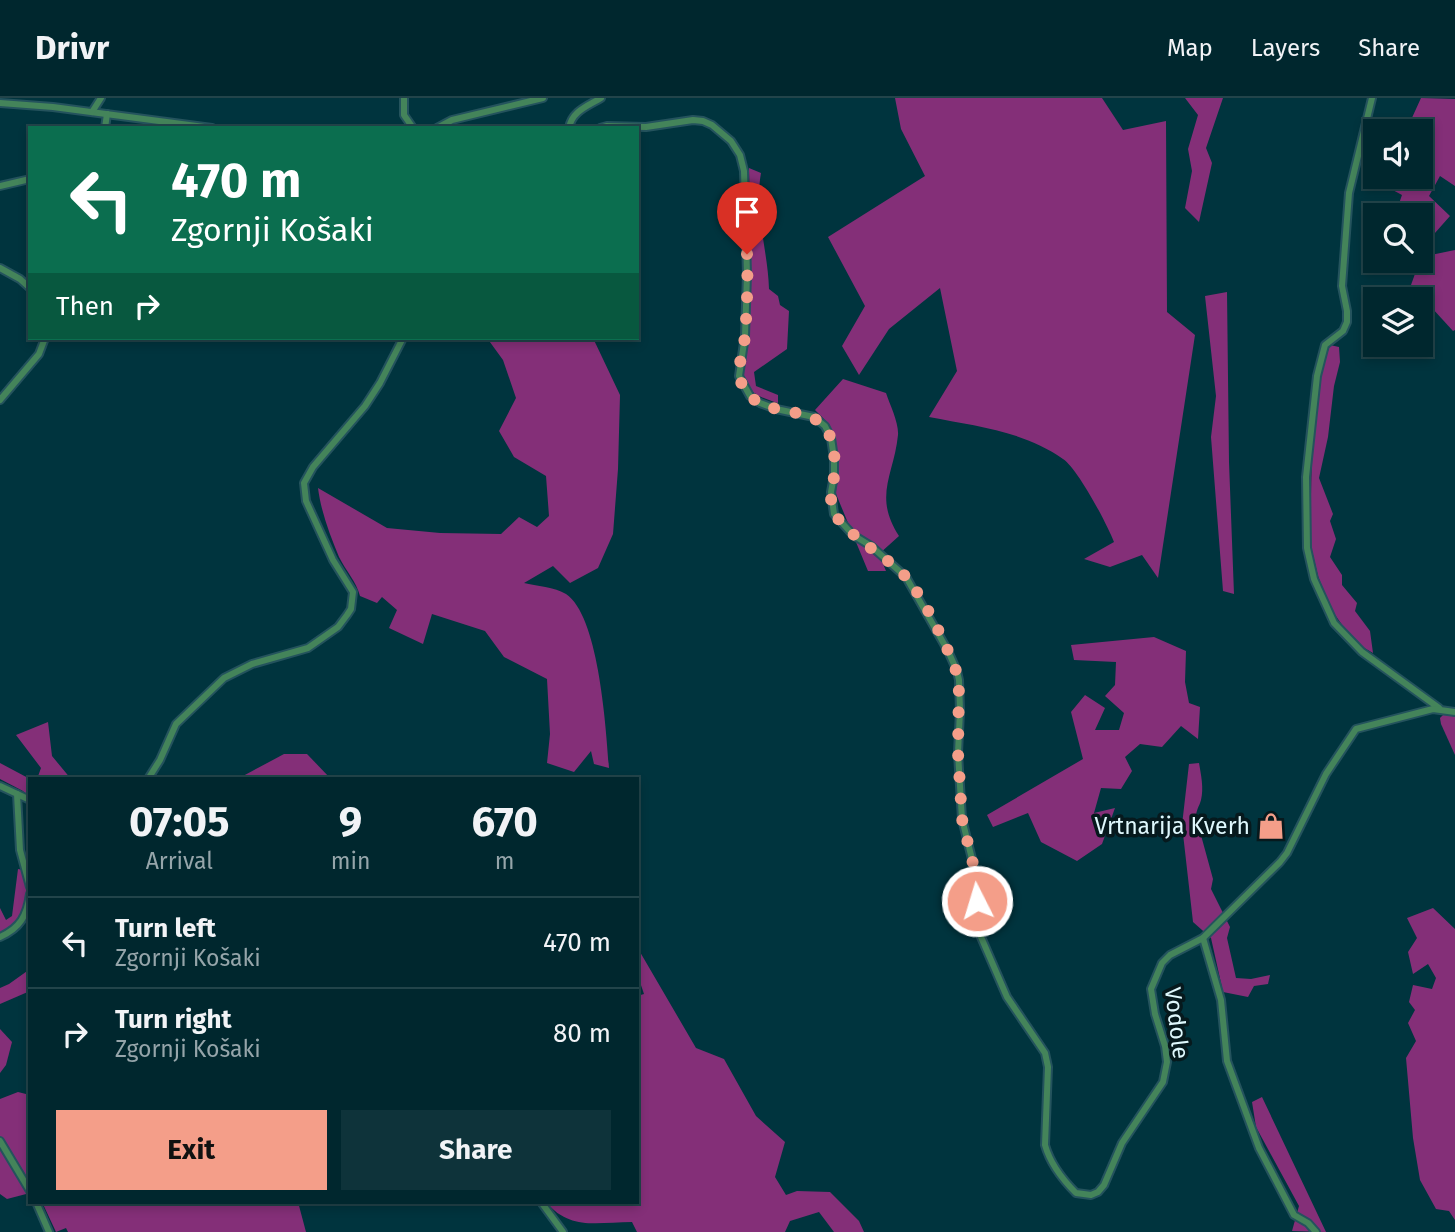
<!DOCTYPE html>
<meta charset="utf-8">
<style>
body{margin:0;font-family:"Fira Sans",sans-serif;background:#0e333a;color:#f1f3f6;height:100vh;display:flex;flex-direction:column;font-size:26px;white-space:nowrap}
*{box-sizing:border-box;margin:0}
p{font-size:23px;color:#95a5aa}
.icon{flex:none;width:38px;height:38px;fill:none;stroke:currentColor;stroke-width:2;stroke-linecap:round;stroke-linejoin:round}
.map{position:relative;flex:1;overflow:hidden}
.panel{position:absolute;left:28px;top:679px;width:611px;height:427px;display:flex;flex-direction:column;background:#00272e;border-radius:0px;box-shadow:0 4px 10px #0003,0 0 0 2px #22444a}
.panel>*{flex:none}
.banner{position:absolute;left:28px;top:28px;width:611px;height:214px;border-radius:0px;box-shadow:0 4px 10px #0003,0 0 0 2px #22444a;background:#0b6e4f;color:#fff;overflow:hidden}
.tools{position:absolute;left:1363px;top:21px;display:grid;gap:14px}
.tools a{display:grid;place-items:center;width:70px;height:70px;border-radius:0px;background:#00272e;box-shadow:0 4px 10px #0003,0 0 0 2px #22444a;font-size:35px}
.pin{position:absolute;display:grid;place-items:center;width:60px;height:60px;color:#fff;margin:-72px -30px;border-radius:50% 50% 50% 0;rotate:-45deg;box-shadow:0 0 7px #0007}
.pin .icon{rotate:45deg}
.me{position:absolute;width:77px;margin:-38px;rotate:355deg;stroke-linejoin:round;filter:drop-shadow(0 0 5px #0008)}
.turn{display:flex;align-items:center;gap:24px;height:147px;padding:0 28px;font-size:32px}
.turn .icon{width:91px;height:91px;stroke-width:2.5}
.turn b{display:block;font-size:49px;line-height:60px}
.then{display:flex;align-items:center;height:66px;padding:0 28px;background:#0003;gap:14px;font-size:26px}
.eta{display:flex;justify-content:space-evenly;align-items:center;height:119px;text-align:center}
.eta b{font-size:42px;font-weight:700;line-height:49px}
.action{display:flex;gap:14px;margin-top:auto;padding:14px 28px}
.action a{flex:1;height:80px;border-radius:0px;background:#f49e89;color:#111;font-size:28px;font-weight:700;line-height:80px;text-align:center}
.action a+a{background:#0e333a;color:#f1f3f6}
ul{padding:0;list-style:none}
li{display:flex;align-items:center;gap:21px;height:91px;padding:0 28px;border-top:2px solid #22444a}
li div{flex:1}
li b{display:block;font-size:26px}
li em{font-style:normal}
header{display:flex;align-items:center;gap:42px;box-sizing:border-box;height:98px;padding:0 35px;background:#00272e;border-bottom:2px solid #22444a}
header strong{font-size:33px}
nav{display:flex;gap:38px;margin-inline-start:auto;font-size:24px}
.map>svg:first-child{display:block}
</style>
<header>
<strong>Drivr</strong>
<nav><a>Map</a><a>Layers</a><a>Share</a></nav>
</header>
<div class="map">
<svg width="1455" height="1134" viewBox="0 0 1455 1134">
<rect width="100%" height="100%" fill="#00343e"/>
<g fill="#842f78">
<path d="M 895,0 L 1102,0 L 1123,32 L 1166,23 L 1167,214 L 1195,237 L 1158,480 L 1142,457 L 1110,469 L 1084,461 L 1114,444 C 1107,426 1078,371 1063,361 C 1024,333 975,328 929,319 L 957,273 L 940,190 L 889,231 L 859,277 L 842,248 L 865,208 L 828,139 L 925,78 L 901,31 Z"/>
<polygon points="1185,0 1223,0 1206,50 1212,65 1199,124 1185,110 1192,73 1188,51 1198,17"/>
<polygon points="1421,0 1455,1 1455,88 1440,78 1429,98 1450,118 1427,144 1421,143 1421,117 1395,117 1402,97 1389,90 1392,79 1421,79 1421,33 1406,33"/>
<path d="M 749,70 L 761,75 C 754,114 768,153 769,191 L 778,198 L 780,207 L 789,213 L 787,251 L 754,274 L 756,288 L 778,297 L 778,305 C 757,299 737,290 745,265 L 751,190 Z"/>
<polygon points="1455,152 1455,232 1453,233 1411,187 1421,159"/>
<polygon points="1227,194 1229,364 1234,496 1223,493 1211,339 1216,298 1205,198"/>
<path d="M 487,240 L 593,240 L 620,297 L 618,371 L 613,436 L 598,470 L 570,485 L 553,468 L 524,485 C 536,488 555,489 566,496 C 599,518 606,630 609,670 L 594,666 L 591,653 L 574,674 L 547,665 L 550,636 L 547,581 L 504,559 L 485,533 L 432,516 L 423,546 L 389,530 L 397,512 L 382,499 L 377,505 L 360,498 C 356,483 346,473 339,459 C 330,437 321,414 318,390 L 387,430 L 440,435 L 501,436 L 519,419 L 537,429 L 549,418 L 546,378 L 514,359 L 499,333 L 516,300 L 503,262 Z"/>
<polygon points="1330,247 1339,249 1340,264 1334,288 1328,339 1319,380 1333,416 1330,423 1336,441 1330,459 1342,477 1342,487 1357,505 1355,513 1370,533 1373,555 1354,544 1331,511 1318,478 1310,444 1312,349 1321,274"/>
<path d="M 843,281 L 886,295 C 890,307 899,325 898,337 C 894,377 873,398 899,438 L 879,456 L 886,473 L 868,473 L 836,396 L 837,359 L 835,339 L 829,326 L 815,312 Z"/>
<polygon points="1154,539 1186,553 1185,584 1189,605 1200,609 1198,641 1181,628 1162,649 1140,646 1125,659 1132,673 1121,691 1101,690 1094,715 1115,710 1102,746 1077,763 1041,744 1028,715 993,729 987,717 1083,661 1071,614 1085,597 1105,610 1095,632 1119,632 1124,615 1105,598 1115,587 1116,564 1074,562 1071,547"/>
<polygon points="1445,615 1455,619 1455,657 1441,626 1440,620"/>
<polygon points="48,624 52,658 71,681 37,681 41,670 16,637"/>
<polygon points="284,656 307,656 331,681 242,681 243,678"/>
<polygon points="0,665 30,681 30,702 23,693 0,681"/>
<path d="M 1199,665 C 1201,677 1204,690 1201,702 C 1199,709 1196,712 1196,719 L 1213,781 L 1211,791 L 1230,829 L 1227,840 L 1236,880 L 1251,881 L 1270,877 L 1268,886 L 1254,888 L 1248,899 L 1223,894 L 1211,840 L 1193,824 L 1182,727 L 1189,666 Z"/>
<path d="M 18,771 L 23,772 C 30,798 27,823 0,836 L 0,810 L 6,822 L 12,818 Z"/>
<polygon points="1433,810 1455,831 1455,1122 1449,1113 1436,1111 1420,1082 1413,1040 1406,960 1416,943 1408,925 1415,912 1409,904 1413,887 1432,891 1436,880 1428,866 1413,876 1408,854 1417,840 1407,820"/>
<path d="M 640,854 L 696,950 L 724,961 L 756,1018 L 785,1044 L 775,1079 L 786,1097 L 797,1093 L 830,1094 L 859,1123 L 864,1134 L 834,1134 L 819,1114 L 790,1123 L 785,1134 L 637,1134 L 632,1124 C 598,1124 570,1133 546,1104 L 637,1104 L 637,898 L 644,896 C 640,883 632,867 640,854 Z"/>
<polygon points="30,871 30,893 0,906 0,890 9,886"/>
<polygon points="0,931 12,944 6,967 0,975"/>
<polygon points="18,994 30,997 30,1095 7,1101 0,1096 0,1001"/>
<polygon points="1262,999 1326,1134 1292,1133 1299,1108 1256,1029 1252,1004"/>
<polygon points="42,1104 298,1104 306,1134 68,1134 66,1130 56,1134"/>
</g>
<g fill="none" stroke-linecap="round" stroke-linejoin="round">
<defs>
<g id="street">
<polyline points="404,0 404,17 413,30"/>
<polyline points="1372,0 1349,95 1342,188 1347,213 1347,224 1343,233 1325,247 1317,278 1306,379 1307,450 1314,481 1334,525 1362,554 1439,610"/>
<polyline points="0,5 53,9 212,30"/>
<polyline points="92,14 101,0"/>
<polyline points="105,30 107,16"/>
<polyline points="437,30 452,22 543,0"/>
<path d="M 569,30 C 572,13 588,8 601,0"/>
<path d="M 600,30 L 607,28 L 646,29 L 693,22 L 703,23 L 712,27 L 731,43 L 740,57 L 744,73 L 747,176 L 745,238 L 739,278 L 750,298 L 760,305 L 776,311 L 814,319 L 825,328 L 831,340 L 834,360 L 834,378 L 831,394 L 834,416 L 853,437 L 871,448 L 906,479 L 948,553 L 957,573 L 959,582 L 960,613 L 958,655 L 962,721 L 975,773 L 977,820 L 981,839 L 1007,899 L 1045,955 L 1048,969 L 1045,1047 C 1050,1065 1063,1082 1076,1095 L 1091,1097 L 1098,1094 L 1104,1087 L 1122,1045 L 1163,984 L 1167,964 L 1165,948 L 1155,916 L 1151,891 L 1162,865 L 1170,857 L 1203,840 L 1280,764 L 1287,755 L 1326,676 L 1356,631 L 1433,611 L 1455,614"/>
<polyline points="0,88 30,81"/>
<polyline points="0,170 20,181 30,190"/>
<polyline points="0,302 39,256 45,240"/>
<polyline points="148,681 160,662 176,626 224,580 252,566 308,550 338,529 347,517 351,511 353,494 333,462 306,403 304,385 313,369 365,308 380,285 403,240"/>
<polyline points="0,688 30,702"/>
<polyline points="17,696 20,752 30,789"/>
<path d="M 0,839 C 20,830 27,818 30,796"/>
<polyline points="1203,840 1221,902 1227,963 1259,1050 1294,1117 1308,1125 1316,1134"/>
<polyline points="0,1043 30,1093"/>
<polyline points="36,1104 49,1134"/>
<polyline points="541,1104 563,1134"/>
</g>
</defs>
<use href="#street" stroke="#24535d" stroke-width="10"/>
<use href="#street" stroke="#44845a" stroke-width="6"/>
</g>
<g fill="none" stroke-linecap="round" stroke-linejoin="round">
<path stroke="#f49e89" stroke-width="12" stroke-dasharray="0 21.6" d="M 747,156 C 748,183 747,210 745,237 C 744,252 736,270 741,284 C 755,321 803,306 823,327 C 834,338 836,363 834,378 C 833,391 828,401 834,414 C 844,436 888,459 905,478 C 923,497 952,557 959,582 L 958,655 L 962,721 L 975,774 L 977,803"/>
</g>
<defs>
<symbol id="shop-bare" viewBox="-9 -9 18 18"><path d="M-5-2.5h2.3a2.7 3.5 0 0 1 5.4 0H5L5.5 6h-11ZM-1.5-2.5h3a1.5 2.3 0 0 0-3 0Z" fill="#f49e89" stroke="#06191d" stroke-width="2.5" paint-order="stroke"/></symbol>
</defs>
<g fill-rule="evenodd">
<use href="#shop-bare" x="1252" y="709" width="38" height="38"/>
</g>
<g text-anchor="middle" stroke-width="7" stroke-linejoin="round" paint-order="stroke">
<g font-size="23" fill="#dff8fd" stroke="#06191d" text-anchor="end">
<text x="1250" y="736">Vrtnarija Kverh</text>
</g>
<g font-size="23" fill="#dff8fd" stroke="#06191d">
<text transform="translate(1177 925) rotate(83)" y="8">Vodole</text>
</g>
</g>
</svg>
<div class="tools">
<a><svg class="icon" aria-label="sound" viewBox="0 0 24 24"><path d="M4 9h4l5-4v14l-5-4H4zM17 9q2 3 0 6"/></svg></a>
<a><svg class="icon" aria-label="search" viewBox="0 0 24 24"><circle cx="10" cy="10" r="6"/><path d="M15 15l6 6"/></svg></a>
<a><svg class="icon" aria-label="layers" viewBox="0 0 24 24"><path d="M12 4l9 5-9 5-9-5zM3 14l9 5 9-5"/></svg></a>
</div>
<div class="pin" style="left:747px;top:156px;background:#d93025"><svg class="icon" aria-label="arrive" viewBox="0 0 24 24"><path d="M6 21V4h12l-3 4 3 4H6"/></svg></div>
<svg class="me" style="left:977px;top:803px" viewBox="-20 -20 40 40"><circle r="17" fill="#f49e89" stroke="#fff" stroke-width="3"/><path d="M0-11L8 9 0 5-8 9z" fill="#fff"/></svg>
<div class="banner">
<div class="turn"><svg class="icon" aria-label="left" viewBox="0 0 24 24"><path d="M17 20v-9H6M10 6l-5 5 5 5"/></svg><div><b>470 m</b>Zgornji Košaki</div></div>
<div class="then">Then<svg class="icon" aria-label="right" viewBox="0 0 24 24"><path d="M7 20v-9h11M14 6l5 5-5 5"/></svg></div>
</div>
<section class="panel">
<div class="eta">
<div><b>07:05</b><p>Arrival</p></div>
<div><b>9</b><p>min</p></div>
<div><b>670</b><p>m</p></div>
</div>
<ul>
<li><svg class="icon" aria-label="left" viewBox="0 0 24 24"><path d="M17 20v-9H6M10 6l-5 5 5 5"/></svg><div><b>Turn left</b><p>Zgornji Košaki</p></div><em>470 m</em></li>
<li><svg class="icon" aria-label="right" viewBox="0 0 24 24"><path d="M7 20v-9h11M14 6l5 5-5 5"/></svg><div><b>Turn right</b><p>Zgornji Košaki</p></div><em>80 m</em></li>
</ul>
<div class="action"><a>Exit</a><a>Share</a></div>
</section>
</div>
